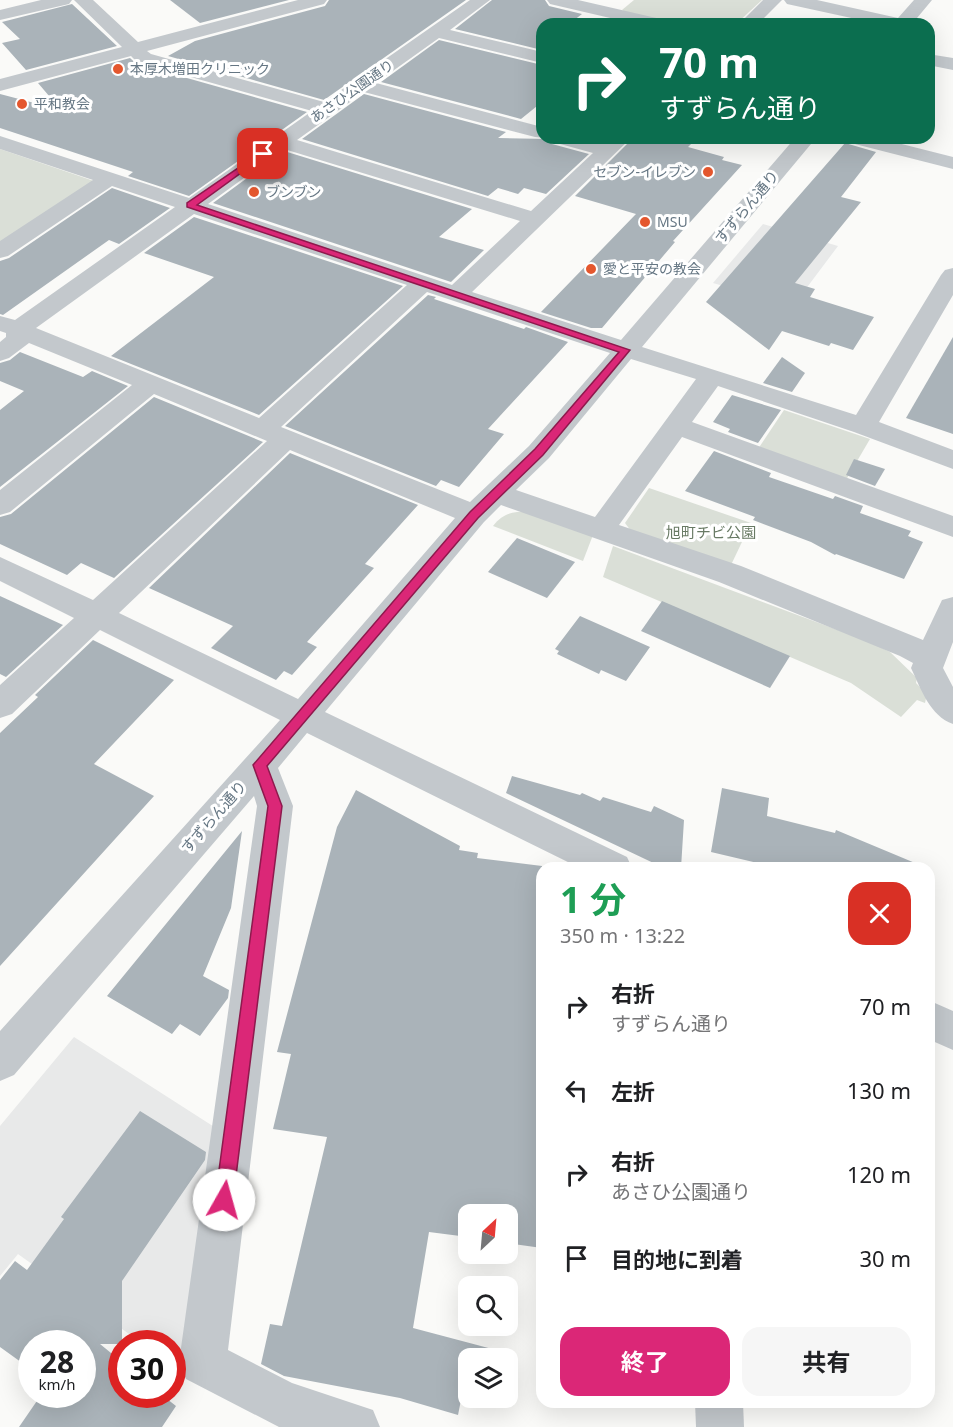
<!DOCTYPE html>
<html lang="ja">
<meta charset="utf-8">
<style>
body{margin:0;font-family:"Noto Sans","Noto Sans JP",sans-serif;background:#f6f6f6;color:#202124;height:100vh;display:flex;flex-direction:column;font-size:22px;white-space:nowrap}
*{box-sizing:border-box;margin:0}
p{font-size:20px;color:#757577}
.icon{flex:none;width:33px;height:33px;fill:none;stroke:currentColor;stroke-width:2;stroke-linecap:round;stroke-linejoin:round}
.map{position:relative;flex:1;overflow:hidden}
.sheet{position:absolute;left:536px;top:862px;width:399px;height:546px;display:flex;flex-direction:column;background:#fff;border-radius:18px;box-shadow:0 6px 24px #0002}
.sheet>*{flex:none}
.guide{position:absolute;left:536px;top:18px;width:399px;height:126px;border-radius:18px;box-shadow:0 6px 24px #0002;background:#0b6e4f;color:#fff;overflow:hidden}
.needle{width:39px;rotate:26deg}
.tools{position:absolute;left:458px;top:1204px;display:grid;gap:12px}
.tools a{display:grid;place-items:center;width:60px;height:60px;border-radius:12px;background:#fff;box-shadow:0 6px 24px #0002;font-size:30px}
.speed{position:absolute;left:18px;top:1330px;display:flex;gap:12px;font-size:30px;font-weight:700;text-align:center}
.speed>*{display:grid;place-content:center;width:78px;height:78px;border-radius:50%;background:#fff;box-shadow:0 6px 24px #0002;line-height:1}
.speed small{font-size:15px;font-weight:400}
.speed .limit{border:9px solid #d22;background:#fff;color:#111}
.pin{position:absolute;display:grid;place-items:center;width:51px;height:51px;color:#fff;margin:-26px;border-radius:12px;box-shadow:0 3px 9px #0006}
.me{position:absolute;width:66px;margin:-33px;rotate:7deg;stroke-linejoin:round;filter:drop-shadow(0 0 4px #0008)}
.turn{display:flex;align-items:center;gap:21px;height:126px;padding:0 24px;font-size:27px}
.turn .icon{width:78px;height:78px;stroke-width:2.5}
.turn b{display:block;font-size:42px;line-height:51px}
.round{display:grid;place-items:center;flex:none;width:63px;height:63px;border-radius:18px;background:#f6f6f6}
.headline{display:flex;align-items:center;justify-content:space-between;height:102px;padding:0 24px}
h1{font-size:36px;font-weight:700;line-height:45px;color:#1e9e55}
.primary-button{display:flex;gap:12px;margin-top:auto;padding:12px 24px}
.primary-button a{flex:1;height:69px;border-radius:18px;background:#db2777;color:#fff;font-size:24px;font-weight:700;line-height:69px;text-align:center}
.primary-button a+a{background:#f6f6f6;color:#202124}
ul{padding:0;list-style:none}
li{display:flex;align-items:center;gap:18px;height:84px;padding:0 24px}
li div{flex:1}
li b{display:block;font-size:22px}
li em{font-style:normal}
.map>svg:first-child{display:block}
</style>
<div class="map">
<svg width="953" height="1427" viewBox="0 0 953 1427">
<rect width="100%" height="100%" fill="#fafaf8"/>
<g fill="#e8e9e9">
<polygon points="763,224 838,246 793,306 713,283"/>
<polygon points="74,1037 219,1130 181,1371 173,1365 172,1344 143,1344 18,1254 0,1276 0,1126"/>
</g>
<g fill="#dadfd7">
<polygon points="634,0 762,0 736,24 678,24 625,12 622,10"/>
<polygon points="0,149 94,181 0,245"/>
<polygon points="784,410 870,439 846,480 758,449"/>
<polygon points="649,488 751,523 731,565 631,531 625,523"/>
<path d="M 528,511 L 593,535 L 583,561 L 493,526 C 503,513 512,512 528,511 Z"/>
<polygon points="613,546 870,642 890,652 917,678 916,683 927,694 925,703 917,700 901,717 851,683 603,577"/>
</g>
<g fill="#aab3b9">
<polygon points="170,0 289,0 200,23"/>
<polygon points="329,0 466,0 324,100 168,56 195,41 325,6"/>
<polygon points="492,0 545,0 549,6 582,14 569,24 542,24 542,50 455,29"/>
<polygon points="72,4 117,46 26,70 2,43 20,39 2,22"/>
<polygon points="439,40 542,65 542,102 521,119 381,82"/>
<polygon points="130,58 143,70 148,67 307,112 189,196 128,176 133,172 0,128 0,94 61,110 38,83"/>
<polygon points="364,94 506,132 498,138 548,139 552,144 589,154 546,194 524,188 518,194 498,188 488,196 302,139"/>
<polygon points="633,138 697,138 688,147 724,157 722,160 742,165 673,241 675,242 602,328 591,328 541,312 636,214 575,196"/>
<polygon points="845,143 876,152 841,197 861,202 795,283 815,289 810,297 874,317 853,350 831,343 829,346 782,331 769,350 706,302"/>
<polygon points="284,151 472,209 439,237 484,250 451,282 213,203"/>
<polygon points="112,188 170,208 119,244 109,240 3,315 0,314 0,261 9,258"/>
<polygon points="194,217 403,286 259,415 111,356 214,277 144,253"/>
<polygon points="428,295 436,297 434,299 524,329 526,327 568,342 488,429 504,434 459,487 441,480 436,486 285,426"/>
<polygon points="953,337 953,434 906,418"/>
<polygon points="20,352 83,377 92,371 128,386 0,487 0,410 24,391 0,381 0,363 10,360"/>
<polygon points="782,357 805,373 792,392 763,383"/>
<polygon points="732,395 781,410 758,443 728,432 730,429 713,422"/>
<polygon points="154,397 263,442 114,578 81,563 67,575 0,544 0,517 11,514"/>
<polygon points="714,451 771,473 769,477 833,499 835,496 863,506 860,513 911,531 908,536 923,542 904,579 836,554 835,555 811,542 753,520 755,517 685,491"/>
<polygon points="290,453 418,505 365,564 374,568 307,642 317,647 292,675 284,671 276,680 211,648 233,626 149,588"/>
<polygon points="854,459 885,469 875,486 846,475"/>
<polygon points="517,538 575,562 547,598 488,572"/>
<polygon points="0,596 63,625 6,677 0,674"/>
<polygon points="662,601 790,656 770,688 641,631"/>
<polygon points="580,616 650,647 626,681 601,670 599,674 557,654 559,651 555,649"/>
<polygon points="93,640 174,680 94,764 154,796 0,966 0,733 38,697 35,695"/>
<polygon points="512,776 580,795 582,793 600,801 603,797 651,812 654,806 684,820 681,868 664,868 506,793"/>
<polygon points="722,788 769,798 767,816 835,833 836,830 927,868 765,868 766,865 711,852"/>
<polygon points="356,790 460,846 459,850 478,853 477,858 542,866 542,1248 507,1243 507,1215 468,1215 468,1237 429,1232 413,1328 496,1350 494,1359 468,1359 468,1398 485,1398 484,1406 461,1400 458,1415 400,1398 284,1376 261,1364 270,1324 282,1326 327,1137 273,1129 291,1054 277,1052 337,827"/>
<polygon points="242,831 231,908 203,976 229,990 228,998 200,1036 180,1024 172,1034 107,996"/>
<polygon points="140,1111 206,1152 205,1160 122,1281 122,1344 100,1344 122,1362 122,1395 162,1395 176,1406 162,1427 19,1427 41,1395 82,1395 82,1344 32,1344 32,1370 0,1347 0,1280 15,1261 27,1270 64,1219 61,1217"/>
</g>
<g fill="none" stroke-linecap="round" stroke-linejoin="round">
<g fill="#c3c8cc" fill-rule="evenodd">
<polygon points="41,0 72,0 69,4 0,20 0,10"/>
<path d="M 74,0 L 93,0 L 138,42 L 298,0 L 327,0 L 324,4 L 147,51 L 151,54 L 324,102 L 470,0 L 490,0 L 450,30 L 542,52 L 542,63 L 439,38 L 376,83 L 542,127 L 542,138 L 546,138 L 535,137 L 364,92 L 297,140 L 531,211 L 593,153 L 553,142 L 550,138 L 583,138 L 603,143 L 609,138 L 631,138 L 472,292 L 621,340 L 795,138 L 816,138 L 642,347 L 856,415 L 941,275 L 945,270 L 953,268 L 953,295 L 879,422 L 953,450 L 953,469 L 854,432 L 718,386 L 692,422 L 953,516 L 953,537 L 682,437 L 619,525 L 741,566 L 923,640 L 942,600 L 953,597 L 953,642 L 943,668 L 953,687 L 953,724 C 930,716 921,689 911,668 L 913,663 L 900,656 L 719,582 L 501,505 L 484,522 L 325,712 L 627,857 L 632,868 L 580,868 L 307,733 L 278,768 L 293,806 L 228,1350 L 292,1383 L 373,1410 L 380,1427 L 279,1427 L 186,1379 L 179,1362 L 257,806 L 254,796 L 14,1075 L 0,1081 L 0,1031 L 280,720 L 100,630 L 12,714 L 0,718 L 0,685 L 74,618 L 0,581 L 0,557 L 93,600 L 267,441 L 154,394 L 10,512 L 0,515 L 0,490 L 132,385 L 29,343 L 9,358 L 0,361 L 0,342 L 6,337 L 6,333 L 0,331 L 0,316 L 15,320 L 175,207 L 112,186 L 8,256 L 0,258 L 0,241 L 93,180 L 0,149 L 0,136 L 189,198 L 312,111 L 137,62 L 131,56 L 0,91 L 0,79 L 122,47 ZM 284,149 L 520,221 L 452,285 L 208,204 ZM 194,214 L 407,285 L 259,418 L 36,328 ZM 427,292 L 610,353 L 529,446 L 470,502 L 281,427 ZM 631,359 L 696,379 L 595,517 L 516,490 L 549,458 ZM 290,450 L 455,518 L 298,699 L 119,613 Z"/>
<polygon points="547,0 578,0 665,20 668,24 636,24 550,4"/>
<polygon points="763,0 782,0 758,24 739,24"/>
<polygon points="784,0 817,0 898,18 914,0 932,0 912,24 879,24 787,4"/>
<polygon points="928,54 953,58 953,70 928,65"/>
<polygon points="844,138 878,138 953,157 953,169 847,142"/>
<polygon points="928,1000 953,1011 953,1050 928,1039"/>
<polygon points="695,1402 743,1402 744,1427 696,1427"/>
</g>
</g>
<polygon fill="#db2777" stroke="#8e194d" stroke-width="1.5" points="260,153 267,154 197,205 630,350 543,455 478,518 267,766 282,806 233,1200 231,1206 224,1209 218,1206 215,1200 268,806 253,765 470,512 535,449 619,352 187,207 187,203"/>
<g fill="#e4572e" stroke="#fff" stroke-width="2">
<circle cx="118" cy="69" r="6"/>
<circle cx="22" cy="104" r="6"/>
<circle cx="708" cy="172" r="6"/>
<circle cx="254" cy="192" r="6"/>
<circle cx="645" cy="222" r="6"/>
<circle cx="591" cy="269" r="6"/>
</g>
<g text-anchor="middle" stroke-width="6" stroke-linejoin="round" paint-order="stroke">
<g font-size="14" fill="#657683" stroke="#fff" text-anchor="start">
<text x="130" y="74">本厚木増田クリニック</text>
<text x="34" y="109">平和教会</text>
<text x="696" y="177" text-anchor="end">セブン-イレブン</text>
<text x="266" y="197">ブンブン</text>
<text x="657" y="227">MSU</text>
<text x="603" y="274">愛と平安の教会</text>
</g>
<g font-size="14" fill="#657683" stroke="#fff">
<text transform="translate(352 91) rotate(-35)" y="5">あさひ公園通り</text>
</g>
<g font-size="15" fill="#657683" stroke="#fff">
<text transform="translate(747 207) rotate(-50)" y="5">すずらん通り</text>
<text transform="translate(214 817) rotate(-49)" y="5">すずらん通り</text>
</g>
<g font-size="15" fill="#687a64" stroke="#fff">
<text x="711" y="538">旭町チビ公園</text>
</g>
</g>
</svg>
<div class="tools">
<a><svg class="needle" viewBox="-14 -14 28 28"><path d="M0-13l5 13h-10z" fill="#e53935"/><path d="M0 13l5-13h-10z" fill="#757577"/></svg></a>
<a><svg class="icon" aria-label="search" viewBox="0 0 24 24"><circle cx="10" cy="10" r="6"/><path d="M15 15l6 6"/></svg></a>
<a><svg class="icon" aria-label="layers" viewBox="0 0 24 24"><path d="M12 4l9 5-9 5-9-5zM3 14l9 5 9-5"/></svg></a>
</div>
<div class="speed"><div>28<small>km/h</small></div><div class="limit">30</div></div>
<div class="pin" style="left:263px;top:154px;background:#d93025"><svg class="icon" aria-label="arrive" viewBox="0 0 24 24"><path d="M6 21V4h12l-3 4 3 4H6"/></svg></div>
<svg class="me" style="left:224px;top:1200px" viewBox="-20 -20 40 40"><circle r="19" fill="#fff"/><path d="M0-13L10 11 0 6-10 11z" fill="#db2777"/></svg>
<div class="guide">
<div class="turn"><svg class="icon" aria-label="right" viewBox="0 0 24 24"><path d="M7 20v-9h11M14 6l5 5-5 5"/></svg><div><b>70 m</b>すずらん通り</div></div>
</div>
<section class="sheet">
<div class="headline"><div><h1>1 分</h1><p>350 m · 13:22</p></div><a class="round" style="background:#d93025;color:#fff"><svg class="icon" aria-label="close" viewBox="0 0 24 24"><path d="M6 6l12 12M18 6L6 18"/></svg></a></div>
<ul>
<li><svg class="icon" aria-label="right" viewBox="0 0 24 24"><path d="M7 20v-9h11M14 6l5 5-5 5"/></svg><div><b>右折</b><p>すずらん通り</p></div><em>70 m</em></li>
<li><svg class="icon" aria-label="left" viewBox="0 0 24 24"><path d="M17 20v-9H6M10 6l-5 5 5 5"/></svg><div><b>左折</b></div><em>130 m</em></li>
<li><svg class="icon" aria-label="right" viewBox="0 0 24 24"><path d="M7 20v-9h11M14 6l5 5-5 5"/></svg><div><b>右折</b><p>あさひ公園通り</p></div><em>120 m</em></li>
<li><svg class="icon" aria-label="arrive" viewBox="0 0 24 24"><path d="M6 21V4h12l-3 4 3 4H6"/></svg><div><b>目的地に到着</b></div><em>30 m</em></li>
</ul>
<div class="primary-button"><a>終了</a><a>共有</a></div>
</section>
</div>
